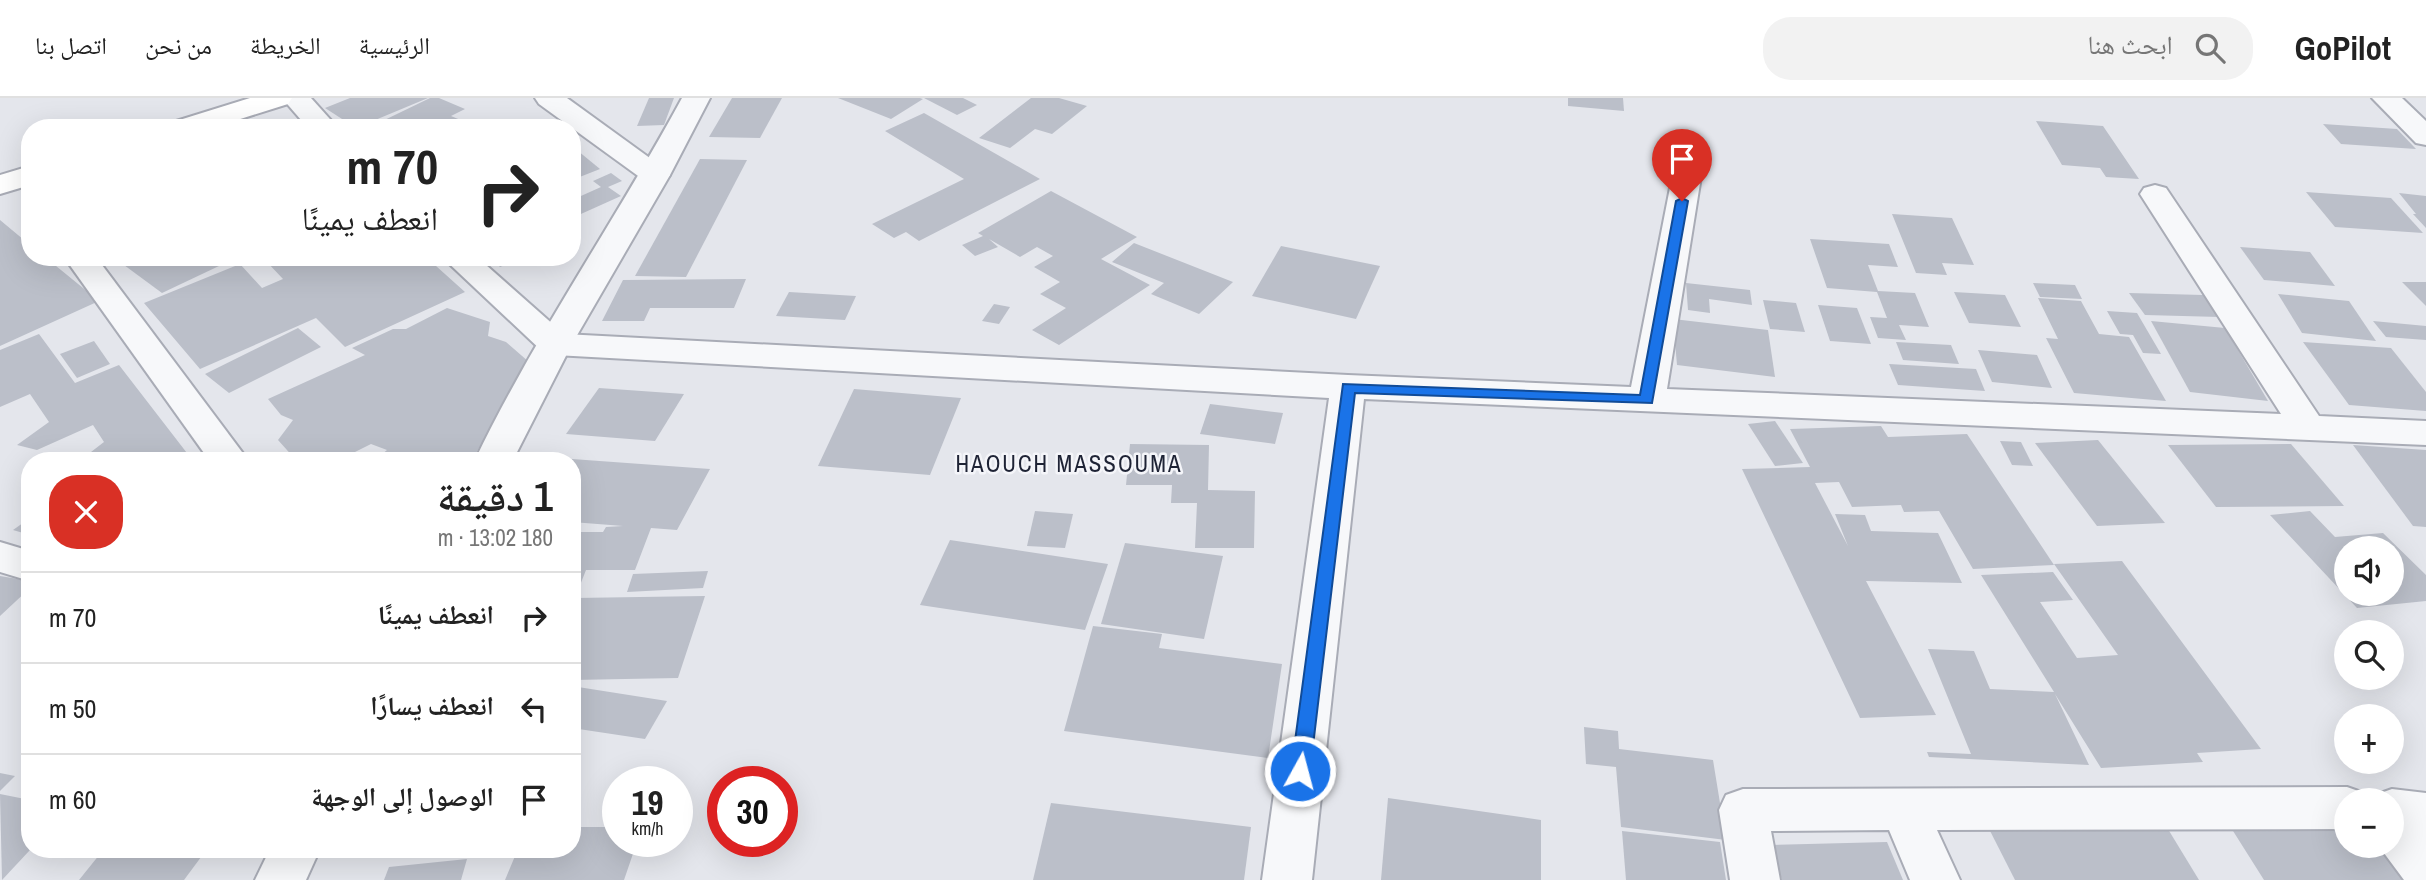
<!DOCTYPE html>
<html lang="ar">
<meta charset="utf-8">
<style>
body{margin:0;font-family:"Archivo Narrow","Noto Naskh Arabic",sans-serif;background:#f2f2f2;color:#222;direction:rtl;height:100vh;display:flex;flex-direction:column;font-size:26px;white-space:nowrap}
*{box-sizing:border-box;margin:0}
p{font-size:23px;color:#767676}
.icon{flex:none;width:38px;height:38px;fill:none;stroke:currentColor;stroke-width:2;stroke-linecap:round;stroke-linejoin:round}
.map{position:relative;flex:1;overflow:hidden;direction:ltr}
.drawer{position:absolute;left:21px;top:354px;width:560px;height:406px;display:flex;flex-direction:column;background:#fff;border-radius:28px;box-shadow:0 7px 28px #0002;direction:rtl}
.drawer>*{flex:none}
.hud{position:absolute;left:21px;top:21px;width:560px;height:147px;border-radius:28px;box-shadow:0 7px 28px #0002;direction:rtl;background:#fff;color:#222;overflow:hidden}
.tools{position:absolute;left:2334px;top:438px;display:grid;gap:14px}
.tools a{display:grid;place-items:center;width:70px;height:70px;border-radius:50%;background:#fff;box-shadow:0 7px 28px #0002;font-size:35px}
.speed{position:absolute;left:602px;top:668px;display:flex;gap:14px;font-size:35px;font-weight:700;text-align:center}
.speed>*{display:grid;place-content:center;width:91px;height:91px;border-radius:50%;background:#fff;box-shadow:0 7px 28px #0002;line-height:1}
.speed small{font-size:18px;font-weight:400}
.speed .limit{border:10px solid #d22;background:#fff;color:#111}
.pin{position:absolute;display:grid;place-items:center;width:60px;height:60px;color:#fff;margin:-72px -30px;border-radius:50% 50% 50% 0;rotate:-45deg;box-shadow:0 0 7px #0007}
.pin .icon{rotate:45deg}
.me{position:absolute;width:77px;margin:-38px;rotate:7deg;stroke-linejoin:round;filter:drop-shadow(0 0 5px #0008)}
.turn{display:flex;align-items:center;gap:24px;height:147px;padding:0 28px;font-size:32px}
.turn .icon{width:91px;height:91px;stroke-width:2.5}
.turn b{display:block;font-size:49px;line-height:60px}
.round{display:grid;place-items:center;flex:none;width:74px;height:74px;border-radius:28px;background:#f2f2f2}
.headline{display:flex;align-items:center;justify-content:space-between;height:119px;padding:0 28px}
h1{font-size:42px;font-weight:600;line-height:52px}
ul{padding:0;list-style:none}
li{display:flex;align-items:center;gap:21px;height:91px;padding:0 28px;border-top:2px solid #e0e0e0}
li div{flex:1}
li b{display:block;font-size:26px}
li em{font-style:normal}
header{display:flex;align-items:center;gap:42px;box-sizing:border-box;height:98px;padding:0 35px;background:#fff;border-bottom:2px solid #e0e0e0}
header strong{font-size:33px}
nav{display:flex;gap:38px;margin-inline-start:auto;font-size:24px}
.search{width:490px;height:63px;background:#f2f2f2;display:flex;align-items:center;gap:18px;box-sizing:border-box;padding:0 24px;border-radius:28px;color:#767676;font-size:26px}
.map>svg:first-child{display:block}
</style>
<header>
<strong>GoPilot</strong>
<div class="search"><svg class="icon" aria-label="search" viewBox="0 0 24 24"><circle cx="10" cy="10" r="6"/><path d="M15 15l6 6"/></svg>ابحث هنا</div>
<nav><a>الرئيسية</a><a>الخريطة</a><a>من نحن</a><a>اتصل بنا</a></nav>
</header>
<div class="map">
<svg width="2426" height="782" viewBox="0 0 2426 782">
<rect width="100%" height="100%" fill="#e4e6ec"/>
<g fill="#bbbfc9" fill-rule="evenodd">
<polygon points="350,0 428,0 356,30 325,10"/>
<polygon points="430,0 439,0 465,11 451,18 470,26 463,30 368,30"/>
<polygon points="649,0 674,0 664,27 637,28"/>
<polygon points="732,0 782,0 760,40 709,39"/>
<polygon points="838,0 920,0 923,1 891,21"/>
<polygon points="924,0 963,0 977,7 957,17"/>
<polygon points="1031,0 1059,0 1087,8 1052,36 1035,31 1010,50 979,40"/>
<polygon points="1568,0 1623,0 1624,13 1568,8"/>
<polygon points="924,15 1040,81 919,143 906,134 894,140 872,126 964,81 885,33"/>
<polygon points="2036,23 2103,28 2139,81 2106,79 2100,70 2062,67"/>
<polygon points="2323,26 2397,31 2416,51 2341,46"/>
<polygon points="572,48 600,71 572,82"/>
<polygon points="700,61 747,62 686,179 635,178"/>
<polygon points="611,75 622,83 608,89 621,98 572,120 572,102 601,89 593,83"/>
<polygon points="1051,93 1137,139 1101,161 1150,187 1059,247 1032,232 1066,210 1040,196 1060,184 1034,169 1053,158 1037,149 1020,159 989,141 998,149 975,158 962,147 983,138 978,135"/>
<polygon points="2306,94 2391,100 2423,135 2335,129"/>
<polygon points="2399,95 2426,98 2426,130 2413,116 2416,116"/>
<polygon points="1892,116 1952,120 1974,167 1942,165 1947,177 1916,175"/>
<polygon points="0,122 30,147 30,159 45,159 99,203 0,248"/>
<polygon points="1810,141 1889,146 1898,169 1868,167 1878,193 1915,195 1929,229 1899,227 1906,242 1878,240 1870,219 1887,220 1877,194 1827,190"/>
<polygon points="1134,145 1233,184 1199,216 1151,196 1164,185 1112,164"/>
<polygon points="1281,148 1380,168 1356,221 1252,198"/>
<polygon points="2240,149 2310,154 2335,188 2264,182"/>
<polygon points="142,159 238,159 162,195 124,167"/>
<polygon points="276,159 426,159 465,194 345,249 316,220 200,271 144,205 240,166 262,190 283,181 266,163"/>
<polygon points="490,159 524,159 500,169"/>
<polygon points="746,181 734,210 650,210 644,223 602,223 623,182"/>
<polygon points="2402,184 2426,184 2426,208"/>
<polygon points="1686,185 1750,192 1752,207 1709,201 1710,215 1688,212"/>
<polygon points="2033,185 2075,187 2082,201 2040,199"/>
<polygon points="789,194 856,198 845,222 776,218"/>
<polygon points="1954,194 2005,197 2021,229 1969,225"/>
<polygon points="2129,195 2203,197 2220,219 2145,217"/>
<polygon points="2278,196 2349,203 2376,243 2302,235"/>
<polygon points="2038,200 2081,203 2099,236 2129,239 2166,303 2074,295 2046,240 2058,241"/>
<polygon points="1763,202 1796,205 1805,234 1770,231"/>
<polygon points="994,206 1010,209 999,226 982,223"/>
<polygon points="1818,207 1857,210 1871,246 1830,243"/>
<polygon points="447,210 490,224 488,238 506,244 529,264 472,362 375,362 387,352 371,346 339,362 295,361 278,342 293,322 281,317 268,301 365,257 352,250 393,231 406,231"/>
<polygon points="2107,213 2137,215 2161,256 2143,255 2133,237 2120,236"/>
<polygon points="1673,221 1768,232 1775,279 1677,267"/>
<polygon points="2151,223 2225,230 2268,303 2190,294"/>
<polygon points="2373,223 2426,228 2426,242 2386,239"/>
<polygon points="298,230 321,249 229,295 205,276"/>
<polygon points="39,236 75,285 119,267 190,359 186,362 97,362 91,354 104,344 93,327 37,352 17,347 49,324 30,296 0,309 0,252"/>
<polygon points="94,243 110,266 77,280 60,256"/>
<polygon points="1896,244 1951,247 1959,266 1903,262"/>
<polygon points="2303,244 2391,250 2426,294 2426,313 2349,307"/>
<polygon points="1978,252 2037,257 2052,290 1992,284"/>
<polygon points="1889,266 1976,271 1985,293 1898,287"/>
<polygon points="599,290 684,296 655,343 566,336"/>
<polygon points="854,291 961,300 930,377 818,368"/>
<polygon points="1210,306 1283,315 1275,346 1200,336"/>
<polygon points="1775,323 1803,365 1775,368 1748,326"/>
<polygon points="1881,328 1888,339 1967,336 2054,467 1973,471 1939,413 1904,414 1901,407 1852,409 1839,384 1815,385 1848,448 1835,416 1865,417 1871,433 1938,435 1962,485 1866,483 1936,617 1860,620 1742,371 1810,369 1790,331"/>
<polygon points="2098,342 2165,425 2097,428 2035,345"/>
<polygon points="2000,343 2021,344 2033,368 2012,367"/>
<polygon points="1130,346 1209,347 1208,392 1255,393 1254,450 1195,450 1197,405 1171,405 1172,387 1126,387"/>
<polygon points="2291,346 2344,408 2216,409 2168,347"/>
<polygon points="2353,347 2426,352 2426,429 2413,428"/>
<polygon points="572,361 710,371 677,432 651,430 635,472 586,472 575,500 705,498 678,580 572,582 572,434 603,434 606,429 623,428 572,424"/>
<polygon points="1035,413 1073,416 1065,450 1027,448"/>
<path d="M 2310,413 L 2335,439 L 2383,435 L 2426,477 L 2426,503 L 2357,510 L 2270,417 ZM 2347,450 L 2392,450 L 2392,495 L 2347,495 Z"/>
<polygon points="30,420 30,437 13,432"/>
<polygon points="950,442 1108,466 1085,532 920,507"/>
<polygon points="1125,445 1223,458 1204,541 1101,526"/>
<polygon points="2122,463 2261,651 2197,655 2203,664 2101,670 2055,596 2089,667 1929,659 1927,654 1971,656 1928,551 1974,553 1990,591 2054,594 1981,477 2053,474 2073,502 2040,504 2077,560 2118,557 2054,466"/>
<polygon points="708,473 703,490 627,494 633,476"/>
<polygon points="0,478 30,483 30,490 0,518"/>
<polygon points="1093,528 1162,536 1159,550 1282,566 1268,660 1064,633"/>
<polygon points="578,589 667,603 645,641 572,630 572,598"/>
<polygon points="1584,629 1618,633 1619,651 1713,662 1726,742 1621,729 1616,669 1586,666"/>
<polygon points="0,675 15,678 0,693"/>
<polygon points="0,696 30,702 30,752 2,782"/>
<polygon points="1388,700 1541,722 1541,782 1381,782"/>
<polygon points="1051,705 1251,729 1244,782 1033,782"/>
<polygon points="2160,718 2199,782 2015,782 1986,725"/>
<polygon points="2347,723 2347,747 2392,747 2426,777 2426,782 2264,782 2228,725"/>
<polygon points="572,729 618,729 618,744 637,744 624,782 505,782 518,751 572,751"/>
<polygon points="1622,733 1720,744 1726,782 1626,782"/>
<polygon points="1887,744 1903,782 1782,782 1770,747"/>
<polygon points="104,751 207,751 184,782 79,782"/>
<polygon points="467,761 461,782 384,782 389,769"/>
</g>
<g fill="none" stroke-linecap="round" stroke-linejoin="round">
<defs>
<g id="minor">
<polygon points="282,0 311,0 338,30 308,30"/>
<polygon points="535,0 567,0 665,71 670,77 665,83 655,86 645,83 539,6"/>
<polygon points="2372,0 2402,0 2426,23 2426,47 2416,45"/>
<polygon points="1691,45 1701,48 1705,54 1667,291 2281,316 2140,96 2144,90 2155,87 2166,90 2319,318 2426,323 2426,347 1364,301 1312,782 1262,782 1329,300 555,257 543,254 442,159 477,159 564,236 1348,277 1631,289 1677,54 1681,48"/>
<polygon points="64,159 96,159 248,362 209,362"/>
<polygon points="0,444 30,453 30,483 0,474"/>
<polygon points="2347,689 2364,695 2367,702 2347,702 2347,731 1937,732 1960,782 1910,782 1889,732 1771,733 1780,782 1730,782 1719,712 1726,697 1743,691"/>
<polygon points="2392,691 2426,695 2426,782 2404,782 2378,747 2392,747 2392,702 2373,702 2375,697"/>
</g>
<g id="tertiary">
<path d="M 682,0 L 710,0 L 670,77 L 572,246 L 513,362 L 475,362 C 535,237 616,122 682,0 Z"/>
<polygon points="270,751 320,751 306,782 255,782"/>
</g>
<g id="secondary">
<polygon points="250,0 292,0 288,6 212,30 169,30 173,24"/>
<polygon points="30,68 30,87 0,96 0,77"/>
</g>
</defs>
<use href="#minor" stroke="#a9acb6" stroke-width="4"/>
<use href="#tertiary" stroke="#a9acb6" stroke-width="4"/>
<use href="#secondary" stroke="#a9acb6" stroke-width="4"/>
<use href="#minor" fill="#f7f8fa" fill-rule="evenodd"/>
<use href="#tertiary" fill="#f7f8fa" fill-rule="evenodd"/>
<use href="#secondary" fill="#fff" fill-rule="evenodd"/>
</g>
<polygon fill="#1a73e8" stroke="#114b97" stroke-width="2" points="1682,100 1688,103 1652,305 1355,295 1310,673 1307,678 1300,681 1293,678 1291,673 1343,286 1640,297 1676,103"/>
<g text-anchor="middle" stroke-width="5" stroke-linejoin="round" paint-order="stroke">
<g font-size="23" letter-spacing="2" fill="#1e2335" stroke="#f4f5f9">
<text x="1069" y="374">HAOUCH MASSOUMA</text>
</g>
</g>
</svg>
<div class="tools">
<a><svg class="icon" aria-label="sound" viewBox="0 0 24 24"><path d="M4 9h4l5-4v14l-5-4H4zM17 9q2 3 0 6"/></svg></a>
<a><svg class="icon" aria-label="search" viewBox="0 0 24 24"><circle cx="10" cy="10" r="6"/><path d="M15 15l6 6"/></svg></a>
<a>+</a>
<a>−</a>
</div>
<div class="speed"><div>19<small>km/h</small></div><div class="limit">30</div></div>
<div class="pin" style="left:1682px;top:103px;background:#d93025"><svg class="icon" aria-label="arrive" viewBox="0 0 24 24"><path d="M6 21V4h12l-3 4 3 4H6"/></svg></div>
<svg class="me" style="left:1300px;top:673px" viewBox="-20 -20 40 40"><circle r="17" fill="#1a73e8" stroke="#fff" stroke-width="3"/><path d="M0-11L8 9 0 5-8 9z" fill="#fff"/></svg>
<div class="hud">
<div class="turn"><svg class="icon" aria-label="right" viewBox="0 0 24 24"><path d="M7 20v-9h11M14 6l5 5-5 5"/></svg><div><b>70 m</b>انعطف يمينًا</div></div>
</div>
<section class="drawer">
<div class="headline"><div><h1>1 دقيقة</h1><p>180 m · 13:02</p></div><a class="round" style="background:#d93025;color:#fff"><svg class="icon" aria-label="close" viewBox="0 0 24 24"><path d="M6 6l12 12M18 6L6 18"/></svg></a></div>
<ul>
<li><svg class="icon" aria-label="right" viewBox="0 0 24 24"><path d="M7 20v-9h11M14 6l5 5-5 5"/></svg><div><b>انعطف يمينًا</b></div><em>70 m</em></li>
<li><svg class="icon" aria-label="left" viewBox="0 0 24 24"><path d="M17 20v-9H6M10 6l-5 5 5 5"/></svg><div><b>انعطف يسارًا</b></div><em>50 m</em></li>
<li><svg class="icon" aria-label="arrive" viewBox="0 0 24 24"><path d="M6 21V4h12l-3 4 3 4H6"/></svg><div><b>الوصول إلى الوجهة</b></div><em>60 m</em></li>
</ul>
</section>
</div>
